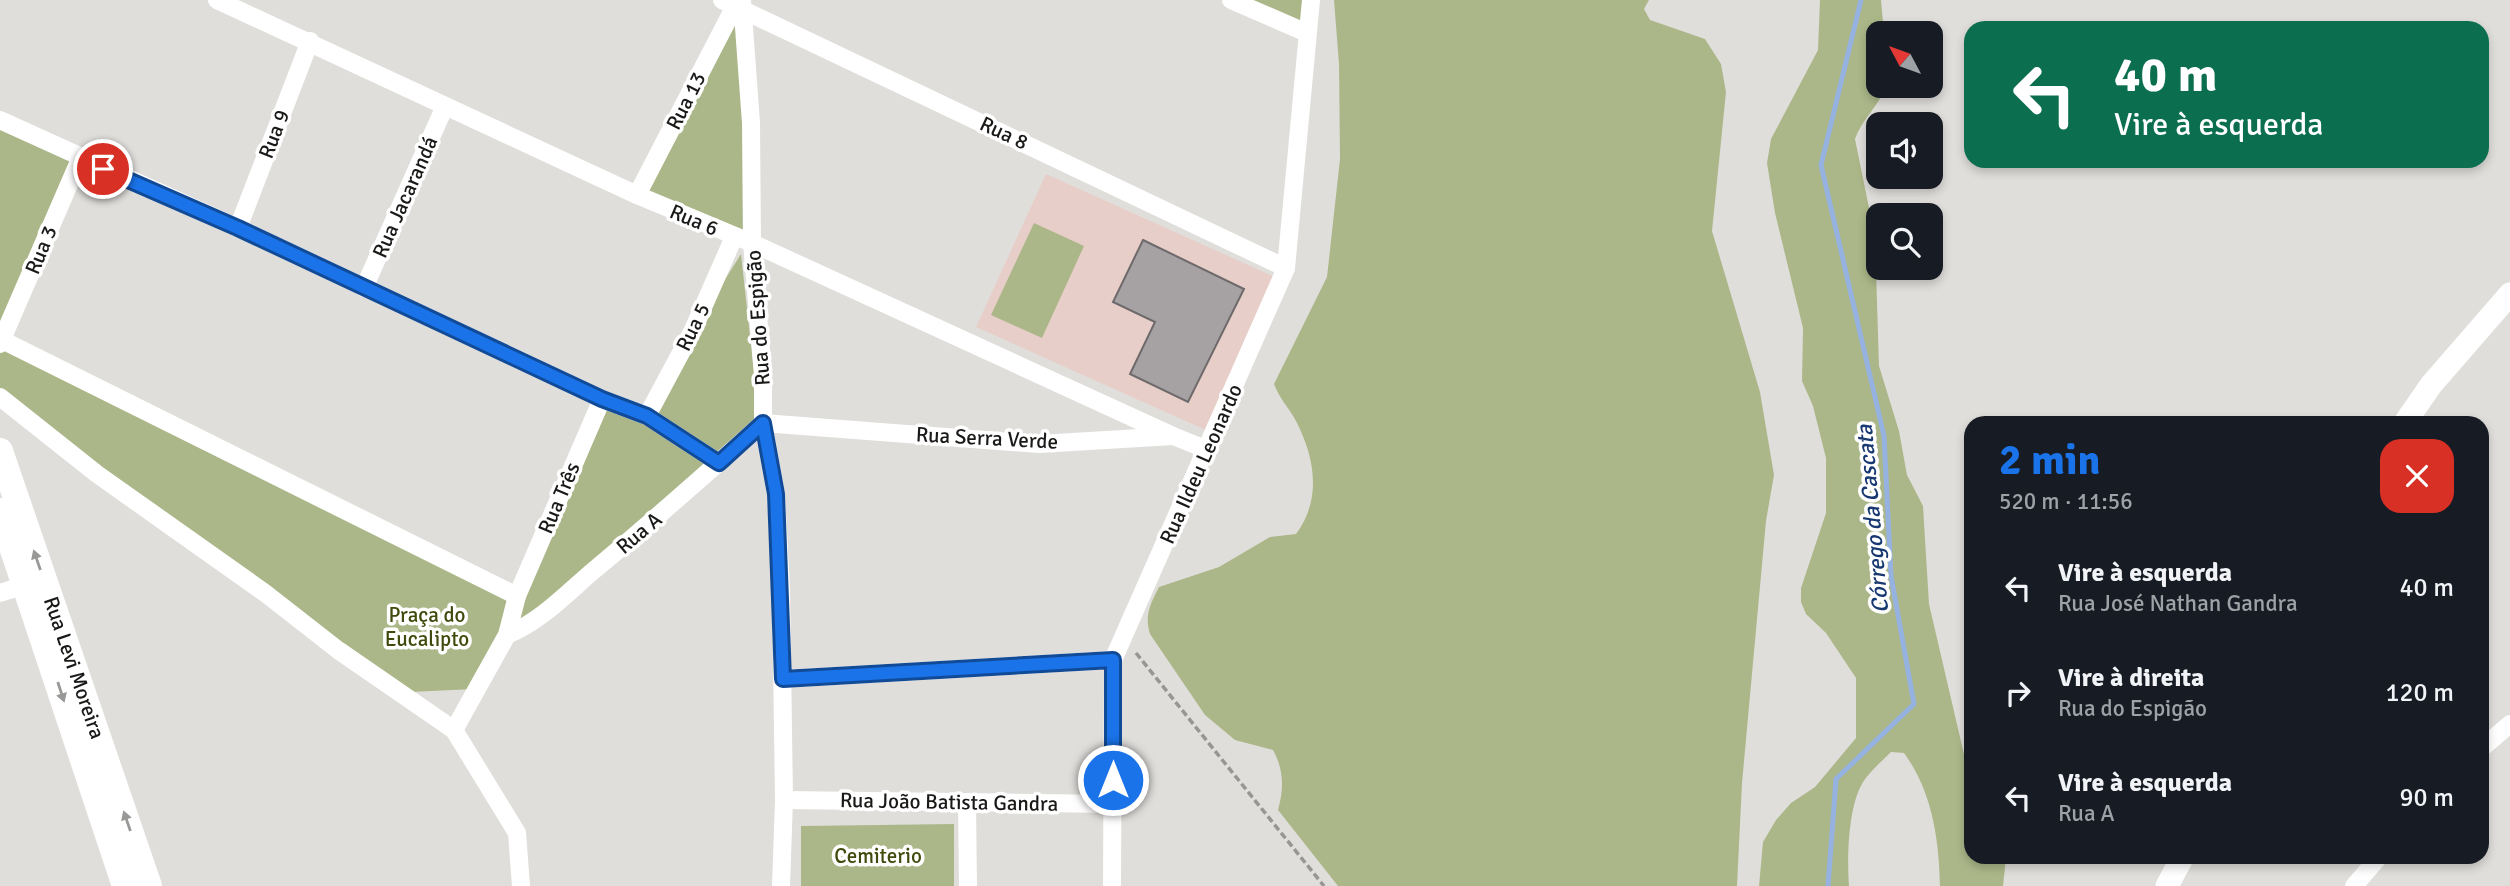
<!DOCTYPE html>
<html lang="pt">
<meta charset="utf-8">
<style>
body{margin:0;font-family:Signika,sans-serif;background:#20242c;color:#f1f3f6;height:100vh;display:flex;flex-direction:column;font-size:26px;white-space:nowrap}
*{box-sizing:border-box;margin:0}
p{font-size:23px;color:#9ea1a6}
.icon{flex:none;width:38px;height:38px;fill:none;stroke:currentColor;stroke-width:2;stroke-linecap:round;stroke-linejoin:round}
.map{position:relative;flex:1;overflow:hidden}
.drawer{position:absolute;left:1964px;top:416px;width:525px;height:448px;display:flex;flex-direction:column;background:#171b24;border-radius:21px;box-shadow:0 4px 10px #0003}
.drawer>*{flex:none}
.top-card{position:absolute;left:1964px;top:21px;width:525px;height:147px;border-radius:21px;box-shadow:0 4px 10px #0003;background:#0b6e4f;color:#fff;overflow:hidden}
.needle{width:46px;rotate:311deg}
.buttons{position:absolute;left:1866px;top:21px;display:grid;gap:14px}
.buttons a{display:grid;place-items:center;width:77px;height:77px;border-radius:14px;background:#171b24;box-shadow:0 4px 10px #0003;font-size:35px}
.pin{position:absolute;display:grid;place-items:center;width:60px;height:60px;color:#fff;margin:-30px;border:4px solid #fff;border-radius:50%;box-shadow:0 2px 7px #0007}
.me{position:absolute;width:77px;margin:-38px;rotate:0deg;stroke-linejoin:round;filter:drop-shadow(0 0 5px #0008)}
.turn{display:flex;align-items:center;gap:24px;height:147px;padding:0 35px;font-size:32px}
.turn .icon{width:91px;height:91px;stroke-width:2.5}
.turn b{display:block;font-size:49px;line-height:60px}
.round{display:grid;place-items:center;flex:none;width:74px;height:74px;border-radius:21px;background:#20242c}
.summary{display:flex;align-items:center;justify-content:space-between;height:119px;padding:0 35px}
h1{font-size:42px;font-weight:800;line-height:52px;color:#1a73e8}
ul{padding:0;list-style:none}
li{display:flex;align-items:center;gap:21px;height:105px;padding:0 35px}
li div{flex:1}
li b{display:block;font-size:26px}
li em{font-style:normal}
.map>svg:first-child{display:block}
</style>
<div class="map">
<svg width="2510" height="886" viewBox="0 0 2510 886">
<rect width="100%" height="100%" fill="#e0dedb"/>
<polygon fill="#e8cec8" points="1046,174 1277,278 1208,431 976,327"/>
<g fill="#acb789">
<polygon points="1236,0 1306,0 1302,30"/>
<path d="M 1334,0 L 1649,0 L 1644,9 L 1650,20 L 1705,39 L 1721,64 L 1726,92 L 1712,231 L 1760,392 L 1774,475 L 1766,521 L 1742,783 L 1737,886 L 1338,886 L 1278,810 C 1284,789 1284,770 1273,750 L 1235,740 L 1205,715 L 1150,634 C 1144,615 1151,603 1159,587 L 1219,567 L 1270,537 L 1296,534 C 1322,499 1315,458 1296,421 C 1289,408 1279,398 1274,384 L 1327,277 L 1340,159 L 1339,64 Z"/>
<path d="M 1820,0 L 1881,0 L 1884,33 L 1878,33 L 1878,86 L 1886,86 C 1879,106 1862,119 1855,139 L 1875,237 L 1879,366 L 1899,431 L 1907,475 L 1923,506 L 1929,604 L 1970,780 L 1970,858 L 2006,858 L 2003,886 L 1940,886 C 1939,839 1932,791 1904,753 L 1891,752 C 1881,762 1868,773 1862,784 C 1848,808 1847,859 1849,886 L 1759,886 L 1763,842 L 1776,820 L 1791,803 L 1815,787 L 1856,738 L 1856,678 L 1826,633 L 1806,614 L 1801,602 L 1801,588 L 1826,513 L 1826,458 L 1813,406 L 1802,381 L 1803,328 L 1775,213 L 1767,163 L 1771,139 L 1818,50 Z"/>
<polygon points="739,9 749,240 640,195"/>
<polygon points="0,119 80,159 0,337"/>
<polygon points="1034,223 1084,246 1042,338 991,315"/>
<polygon points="741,254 759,418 712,457 652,415 692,332"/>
<polygon points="0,343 510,598 506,628 474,689 410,692 0,396"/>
<polygon points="609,404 714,464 510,632"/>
<polygon points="954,824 954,886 801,886 801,826"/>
</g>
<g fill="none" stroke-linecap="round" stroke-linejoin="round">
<polyline stroke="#95b2e0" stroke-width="5" points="1828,886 1836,779 1914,704 1891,576 1884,436 1821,165 1861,0"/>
</g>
<polygon fill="#a6a2a3" stroke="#6e6a6b" stroke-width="2" points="1143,240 1244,289 1188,402 1130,374 1155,322 1113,302"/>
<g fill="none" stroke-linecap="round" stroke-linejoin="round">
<polyline stroke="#989694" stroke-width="3.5" stroke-dasharray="7 3.5" stroke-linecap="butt" points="1136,653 1324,886"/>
<g stroke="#fff" stroke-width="18">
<polyline points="217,0 637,195 752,243 1173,436"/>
<polyline points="722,0 1286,268"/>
<polyline points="742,0 751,123 752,243 763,375 763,423 776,494 781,588 784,800 781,886"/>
<polyline points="1231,0 1307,33"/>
<polyline points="0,120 238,228 602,399 647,416 719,463"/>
<polyline points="637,195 735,6"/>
<polyline points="238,228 310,41"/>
<polyline points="364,288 445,106"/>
<polyline points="2,340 517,596"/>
<polyline points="0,344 80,159"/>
<polyline points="0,397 97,474 265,593 338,650 454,730 517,833 521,886"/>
<polyline points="647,416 693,330 734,237"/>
<polyline points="0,593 26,585"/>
<path d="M 507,635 C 540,622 567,593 593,571 C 651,523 707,473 763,423 L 1039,444 L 1173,436 L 1208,450"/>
<polyline points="783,679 1113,660"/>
<polyline points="454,730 507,635 517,596 602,399"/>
<polyline points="2482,748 2510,724"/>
<polyline points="784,800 1113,804"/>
<polyline points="967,802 968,886"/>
<polyline points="1112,886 1113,660 1286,268 1311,0"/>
<polyline points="2354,886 2378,858"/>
</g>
<g stroke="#fff" stroke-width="23">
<polyline points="2404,424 2431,385 2510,294"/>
<polyline points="2167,886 2182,858"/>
</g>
<g stroke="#fff" stroke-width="26">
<path id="s1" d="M 0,451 L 149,886"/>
<polyline points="0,511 125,886"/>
</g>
</g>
<defs><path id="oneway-solid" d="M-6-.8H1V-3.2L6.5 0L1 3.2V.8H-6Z" transform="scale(1.75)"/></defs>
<g fill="#989897">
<use href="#oneway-solid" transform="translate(37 560) rotate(-109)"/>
<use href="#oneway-solid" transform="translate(61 692) rotate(72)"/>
<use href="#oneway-solid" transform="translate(127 821) rotate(-109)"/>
</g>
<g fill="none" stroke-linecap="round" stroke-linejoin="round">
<defs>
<polyline id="route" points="103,169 238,228 602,399 647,416 719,463 763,423 776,494 783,679 1113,660 1113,780"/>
</defs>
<use href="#route" stroke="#114b97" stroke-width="18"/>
<use href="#route" stroke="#1a73e8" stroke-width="12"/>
</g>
<g text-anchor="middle" stroke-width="7" stroke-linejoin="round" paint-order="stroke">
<g font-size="21" fill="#1a1918" stroke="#fff">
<text transform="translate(686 101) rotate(-63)" y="7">Rua 13</text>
<text transform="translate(1004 133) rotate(25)" y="7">Rua 8</text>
<text transform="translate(274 134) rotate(-69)" y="7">Rua 9</text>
<text transform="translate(405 197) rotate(-66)" y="7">Rua Jacarandá</text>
<text transform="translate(694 220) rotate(23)" y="7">Rua 6</text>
<text transform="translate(41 250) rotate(-67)" y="7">Rua 3</text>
<text transform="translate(758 318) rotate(-94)" y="7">Rua do Espigão</text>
<text transform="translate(693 327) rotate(-64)" y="7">Rua 5</text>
<text transform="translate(987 438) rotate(3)" y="7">Rua Serra Verde</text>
<text transform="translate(1201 464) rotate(-66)" y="7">Rua Ildeu Leonardo</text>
<text transform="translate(559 498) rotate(-67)" y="7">Rua Três</text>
<text transform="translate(639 533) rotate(-40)" y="7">Rua A</text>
<text dy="7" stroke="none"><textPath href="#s1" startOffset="229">Rua Levi Moreira</textPath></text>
<text transform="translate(949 802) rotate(1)" y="7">Rua João Batista Gandra</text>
</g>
<g font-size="21" fill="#414a0c" stroke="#fff">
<text x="427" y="622">Praça do<tspan x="427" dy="24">Eucalipto</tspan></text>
<text x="878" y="863">Cemiterio</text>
</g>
<g font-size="23" font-style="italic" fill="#173870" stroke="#fff">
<text transform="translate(1872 519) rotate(-95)" y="8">Córrego da Cascata</text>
</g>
</g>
</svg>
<div class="buttons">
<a><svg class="needle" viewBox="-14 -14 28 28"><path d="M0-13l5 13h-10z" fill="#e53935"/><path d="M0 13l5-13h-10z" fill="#9ea1a6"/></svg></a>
<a><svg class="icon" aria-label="sound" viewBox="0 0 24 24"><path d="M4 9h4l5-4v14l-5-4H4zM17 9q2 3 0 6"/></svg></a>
<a><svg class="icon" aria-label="search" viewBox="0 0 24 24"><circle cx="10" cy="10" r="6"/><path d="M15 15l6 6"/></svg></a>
</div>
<div class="pin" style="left:103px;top:169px;background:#d93025"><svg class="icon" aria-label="arrive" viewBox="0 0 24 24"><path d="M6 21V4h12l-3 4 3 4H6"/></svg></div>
<svg class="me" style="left:1113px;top:780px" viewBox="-20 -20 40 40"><circle r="17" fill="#1a73e8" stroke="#fff" stroke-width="3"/><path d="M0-11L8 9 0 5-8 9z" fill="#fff"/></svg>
<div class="top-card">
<div class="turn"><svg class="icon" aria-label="left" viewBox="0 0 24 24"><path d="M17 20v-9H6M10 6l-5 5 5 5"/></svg><div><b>40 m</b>Vire à esquerda</div></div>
</div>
<section class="drawer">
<div class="summary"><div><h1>2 min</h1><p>520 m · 11:56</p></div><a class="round" style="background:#d93025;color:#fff"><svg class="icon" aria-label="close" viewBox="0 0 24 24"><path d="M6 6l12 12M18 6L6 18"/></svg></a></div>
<ul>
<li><svg class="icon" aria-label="left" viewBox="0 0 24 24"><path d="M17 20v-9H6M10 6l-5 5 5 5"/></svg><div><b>Vire à esquerda</b><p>Rua José Nathan Gandra</p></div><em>40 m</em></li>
<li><svg class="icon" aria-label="right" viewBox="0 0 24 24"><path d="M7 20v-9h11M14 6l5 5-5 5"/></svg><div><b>Vire à direita</b><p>Rua do Espigão</p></div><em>120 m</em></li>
<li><svg class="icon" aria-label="left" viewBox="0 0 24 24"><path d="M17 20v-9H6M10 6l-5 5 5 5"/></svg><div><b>Vire à esquerda</b><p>Rua A</p></div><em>90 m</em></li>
</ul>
</section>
</div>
